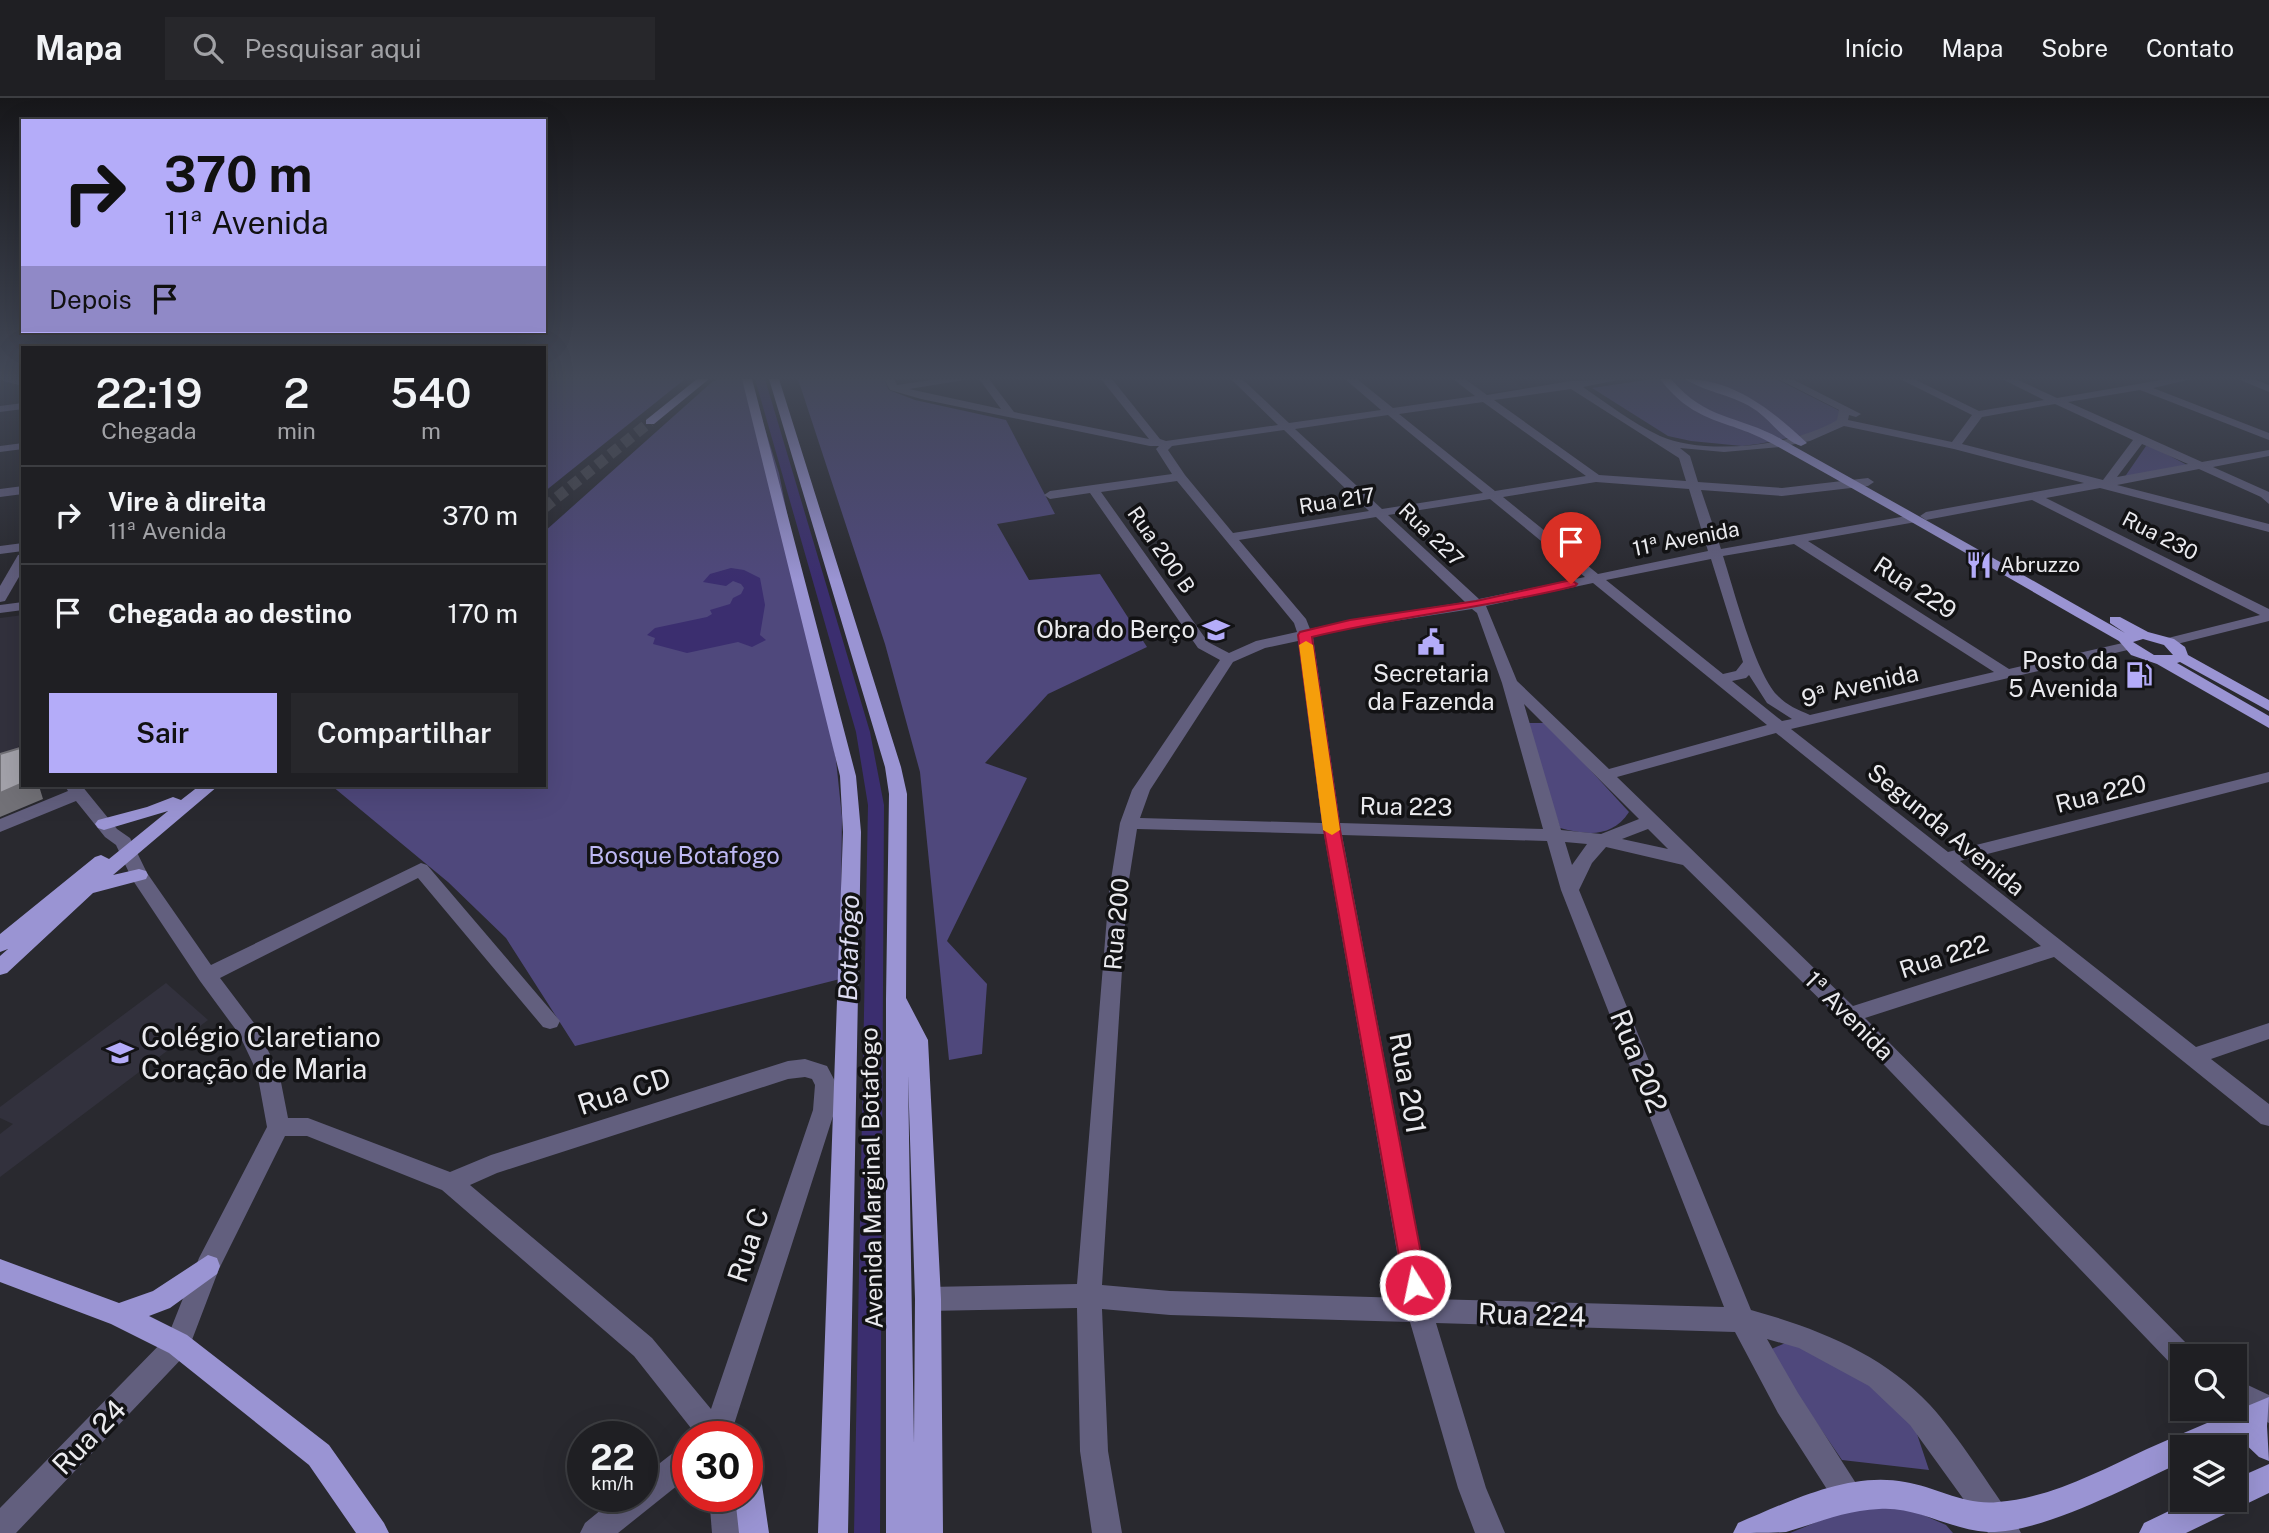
<!DOCTYPE html>
<html lang="pt">
<meta charset="utf-8">
<style>
body{margin:0;font-family:"Public Sans",sans-serif;background:#27272b;color:#f1f3f6;height:100vh;display:flex;flex-direction:column;font-size:26px;white-space:nowrap}
*{box-sizing:border-box;margin:0}
p{font-size:23px;color:#a1a2a6}
.icon{flex:none;width:38px;height:38px;fill:none;stroke:currentColor;stroke-width:2;stroke-linecap:round;stroke-linejoin:round}
.map{position:relative;flex:1;overflow:hidden}
.panel{position:absolute;left:21px;top:248px;width:525px;height:441px;display:flex;flex-direction:column;background:#1f1f23;border-radius:0px;box-shadow:0 7px 28px #0002,0 0 0 2px #3c3d41}
.panel>*{flex:none}
.guide{position:absolute;left:21px;top:21px;width:525px;height:214px;border-radius:0px;box-shadow:0 7px 28px #0002,0 0 0 2px #3c3d41;background:#b4acf9;color:#111;overflow:hidden}
.tools{position:absolute;left:2170px;top:1246px;display:grid;gap:14px}
.tools a{display:grid;place-items:center;width:77px;height:77px;border-radius:0px;background:#1f1f23;box-shadow:0 7px 28px #0002,0 0 0 2px #3c3d41;font-size:35px}
.speed{position:absolute;left:567px;top:1323px;display:flex;gap:14px;font-size:35px;font-weight:700;text-align:center}
.speed>*{display:grid;place-content:center;width:91px;height:91px;border-radius:50%;background:#1f1f23;box-shadow:0 7px 28px #0002,0 0 0 2px #3c3d41;line-height:1}
.speed small{font-size:18px;font-weight:400}
.speed .limit{border:10px solid #d22;background:#fff;color:#111}
.pin{position:absolute;display:grid;place-items:center;width:60px;height:60px;color:#fff;margin:-72px -30px;border-radius:50% 50% 50% 0;rotate:-45deg;box-shadow:0 0 7px #0007}
.pin .icon{rotate:45deg}
.me{position:absolute;width:77px;margin:-38px;rotate:350deg;stroke-linejoin:round;filter:drop-shadow(0 0 5px #0008)}
.turn{display:flex;align-items:center;gap:24px;height:147px;padding:0 28px;font-size:32px}
.turn .icon{width:91px;height:91px;stroke-width:2.5}
.turn b{display:block;font-size:49px;line-height:60px}
.then{display:flex;align-items:center;height:66px;padding:0 28px;background:#0003;gap:14px;font-size:26px}
.eta{display:flex;justify-content:space-evenly;align-items:center;height:119px;text-align:center}
.eta b{font-size:42px;font-weight:600;line-height:49px}
.primary-button{display:flex;gap:14px;margin-top:auto;padding:14px 28px}
.primary-button a{flex:1;height:80px;border-radius:0px;background:#b4acf9;color:#111;font-size:28px;font-weight:600;line-height:80px;text-align:center}
.primary-button a+a{background:#27272b;color:#f1f3f6}
ul{padding:0;list-style:none}
li{display:flex;align-items:center;gap:21px;height:98px;padding:0 28px;border-top:2px solid #3c3d41}
li div{flex:1}
li b{display:block;font-size:26px}
li em{font-style:normal}
header{display:flex;align-items:center;gap:42px;box-sizing:border-box;height:98px;padding:0 35px;background:#1f1f23;border-bottom:2px solid #3c3d41}
header strong{font-size:33px}
nav{display:flex;gap:38px;margin-inline-start:auto;font-size:24px}
.search{width:490px;height:63px;background:#27272b;display:flex;align-items:center;gap:18px;box-sizing:border-box;padding:0 24px;border-radius:0px;color:#a1a2a6;font-size:26px}
.map>svg:first-child{display:block}
</style>
<header>
<strong>Mapa</strong>
<div class="search"><svg class="icon" aria-label="search" viewBox="0 0 24 24"><circle cx="10" cy="10" r="6"/><path d="M15 15l6 6"/></svg>Pesquisar aqui</div>
<nav><a>Início</a><a>Mapa</a><a>Sobre</a><a>Contato</a></nav>
</header>
<div class="map">
<svg width="2269" height="1435" viewBox="0 0 2269 1435">
<rect width="100%" height="100%" fill="#29292f"/>
<g fill="#32313d">
<polygon points="1462,281 1510,281 1523,290 1483,296"/>
<polygon points="23,517 23,640 12,660 0,664 0,520"/>
<polygon points="166,885 208,922 0,1079 0,1036 13,1026 0,1020 0,1009"/>
</g>
<g fill="#4f487c">
<polygon points="544,281 685,281 544,394"/>
<polygon points="719,281 749,281 779,375 836,662 842,719 840,881 575,948 506,840 448,784 332,688 544,688 544,434 712,284"/>
<polygon points="798,281 884,281 889,292 915,302 1006,322 1055,416 997,426 1029,482 1100,476 1147,549 1048,596 985,665 1027,680 947,843 987,886 982,956 949,962 920,674 885,546"/>
<polygon points="1652,281 1776,281 1842,314 1841,319 1825,333 1758,346 1742,348 1691,343 1668,338 1592,290"/>
<polygon points="2146,348 2153,349 2187,367 2124,380"/>
<path d="M 1527,625 L 1547,625 L 1629,714 C 1612,740 1587,737 1560,730 Z"/>
<polygon points="1799,1239 1852,1272 1914,1327 1929,1372 1842,1362 1767,1253"/>
<polygon points="1889,1402 1946,1427 1953,1435 1790,1435 1841,1414"/>
</g>
<polygon fill="#3b2e6f" points="731,470 744,472 760,480 765,507 760,537 766,542 752,549 738,544 687,555 653,546 655,540 647,537 655,530 707,519 712,516 710,512 730,506 733,500 741,496 744,490 741,486 733,483 726,488 703,484 710,476"/>
<g fill="none" stroke-linecap="round" stroke-linejoin="round">
<polygon fill="#3b2e6f" fill-rule="evenodd" points="755,281 765,281 870,634 884,707 880,1435 854,1435 868,707 856,634"/>
<polyline stroke="#46464c" stroke-width="11" stroke-dasharray="11 6" stroke-linecap="butt" points="544,410 650,324"/>
<g fill="#625f7e" fill-rule="evenodd">
<polygon points="2,281 23,282 23,288 3,283"/>
<path d="M 884,281 L 894,281 L 897,287 L 938,281 L 970,281 L 909,291 L 1001,311 L 979,281 L 989,281 L 1014,314 L 1149,341 L 1101,281 L 1112,281 L 1160,341 L 1166,343 L 1278,327 L 1231,281 L 1242,281 L 1289,325 L 1381,312 L 1345,281 L 1357,281 L 1393,310 L 1475,298 L 1453,281 L 1465,281 L 1487,297 L 1571,283 L 1623,281 L 1583,289 C 1608,306 1632,325 1660,338 C 1705,358 1795,348 1837,322 L 1839,312 L 1778,281 L 1792,281 L 1861,316 L 1856,319 L 1849,317 L 1848,322 L 1952,344 L 1972,317 L 1900,281 L 1914,281 L 1979,313 L 2044,302 L 2002,281 L 2016,281 L 2057,300 L 2167,281 L 2192,281 L 2153,290 L 2269,335 L 2269,342 L 2140,292 L 2068,304 L 2202,364 L 2269,352 L 2269,358 L 2213,369 L 2269,394 L 2269,406 L 2261,399 L 2199,371 L 2117,387 L 2269,426 L 2269,434 L 2100,390 L 2046,400 L 2269,511 L 2269,523 L 2169,548 L 2162,544 L 2164,541 L 2260,517 L 2032,402 L 1926,422 L 1920,418 L 1926,414 L 2084,385 L 1954,351 L 1844,328 L 1810,343 L 1780,349 L 1724,354 L 1680,350 L 1690,358 L 1698,384 L 1782,390 L 1868,380 L 1874,384 L 1868,388 L 1782,398 L 1701,392 L 1721,451 L 1912,417 L 1918,421 L 1916,424 L 1808,443 L 2009,571 L 2127,544 L 2134,548 L 2132,551 L 1791,631 L 1948,754 L 2269,674 L 2269,684 L 1960,763 L 2196,949 L 2269,925 L 2269,941 L 2211,961 L 2269,1006 L 2269,1028 L 2261,1026 L 2054,859 L 1865,920 L 2191,1250 L 2195,1258 L 2182,1258 L 2182,1272 L 2173,1268 L 1842,923 L 1683,767 L 1606,749 L 1592,765 L 1579,792 L 1751,1212 C 1816,1230 1883,1256 1930,1307 C 1960,1340 1989,1388 2016,1425 L 2021,1435 L 1988,1435 L 1910,1327 L 1869,1288 L 1799,1250 L 1767,1241 L 1798,1295 L 1859,1390 L 1863,1400 L 1859,1410 L 1849,1414 L 1839,1410 L 1778,1315 L 1735,1234 L 1436,1225 L 1486,1390 L 1505,1435 L 1475,1435 L 1458,1390 L 1410,1224 L 1170,1217 L 1102,1211 L 1108,1353 L 1122,1435 L 1092,1435 L 1080,1353 L 1077,1210 L 928,1213 L 919,1209 L 915,1201 L 919,1193 L 928,1189 L 1077,1186 L 1109,794 L 1120,725 L 1132,692 L 1220,562 L 1198,550 L 1090,395 L 1050,401 L 1044,397 L 1050,393 L 1172,376 L 1156,351 L 1159,348 L 1150,348 L 921,301 L 890,292 ZM 1571,291 L 1679,360 L 1686,383 L 1599,377 L 1494,302 ZM 1483,304 L 1586,378 L 1495,393 L 1399,316 ZM 2055,306 L 2133,342 L 2103,382 L 1962,346 L 1982,319 ZM 1388,317 L 1483,395 L 1382,411 L 1295,331 ZM 1284,332 L 1369,413 L 1233,435 L 1185,377 L 1168,352 L 1172,348 ZM 2142,346 L 2188,366 L 2117,379 ZM 1177,383 L 1294,525 L 1297,534 L 1256,543 L 1229,555 L 1208,544 L 1101,394 ZM 1596,384 L 1689,391 L 1708,453 L 1598,476 L 1503,399 ZM 1490,401 L 1585,479 L 1479,501 L 1388,417 ZM 1376,419 L 1465,504 L 1350,522 L 1310,531 L 1306,521 L 1239,442 ZM 1794,446 L 1994,574 L 1810,617 C 1798,612 1786,607 1777,597 C 1755,574 1734,492 1723,458 ZM 1711,461 L 1743,564 L 1736,573 L 1723,576 L 1606,482 ZM 1593,485 L 1767,627 L 1609,671 L 1517,583 L 1486,508 ZM 1472,511 L 1477,515 L 1502,585 L 1543,731 L 1340,725 L 1313,539 L 1350,530 ZM 1298,543 L 1322,725 L 1140,720 L 1150,692 L 1233,564 L 1265,550 ZM 1749,577 L 1767,605 L 1792,621 L 1782,623 L 1732,583 L 1746,580 ZM 1524,606 L 1639,721 L 1601,736 L 1561,732 ZM 1776,635 L 2041,848 L 1853,908 L 1617,679 ZM 1137,731 L 1324,736 L 1405,1200 L 1170,1193 L 1102,1187 L 1127,794 ZM 1648,731 L 1668,751 L 1622,741 ZM 1342,737 L 1547,743 L 1561,792 L 1724,1209 L 1430,1201 ZM 1565,744 L 1587,746 L 1572,767 Z"/>
<polygon points="2238,281 2253,281 2269,287 2269,294"/>
<polygon points="23,305 23,311 0,314 0,308"/>
<polygon points="23,345 23,351 0,354 0,348"/>
<polygon points="23,388 23,396 0,399 0,391"/>
<polygon points="23,445 23,453 0,456 0,448"/>
<polygon points="23,456 23,472 5,503 0,504 0,488 18,457"/>
<polygon points="23,504 23,512 0,515 0,507"/>
<path d="M 65,688 L 82,688 L 117,731 L 130,740 L 147,775 L 211,867 L 421,765 L 427,767 L 560,923 L 557,929 L 550,931 L 543,929 L 418,780 L 220,880 L 254,925 L 279,974 L 288,1020 L 308,1020 L 450,1074 L 491,1057 L 788,963 L 805,961 L 827,968 L 837,987 L 835,1012 L 730,1339 L 698,1339 L 634,1258 L 442,1092 L 307,1038 L 285,1038 L 219,1171 L 187,1255 L 16,1435 L 0,1435 L 0,1410 L 168,1238 L 199,1160 L 267,1029 L 257,974 L 239,936 L 200,883 L 132,781 L 116,747 L 105,739 L 76,703 L 0,734 L 0,721 L 68,693 ZM 805,979 L 812,981 L 815,987 L 813,1012 L 711,1311 L 652,1240 L 470,1087 L 497,1075 L 788,981 Z"/>
<polygon points="2235,1281 2269,1297 2269,1325 2235,1308"/>
<polygon points="688,1347 688,1379 618,1435 580,1435 585,1425 618,1398 642,1398 642,1379 678,1351"/>
<polygon points="709,1398 737,1398 742,1435 712,1435"/>
</g>
<g fill="#9a94d3" fill-rule="evenodd">
<polygon points="697,281 709,281 654,326 646,326 646,322"/>
<polygon points="742,281 752,281 856,678 861,734 848,1435 818,1435 843,734 840,678"/>
<path d="M 769,281 L 779,281 L 901,669 L 907,696 L 906,900 L 928,942 L 941,1201 L 943,1435 L 886,1435 L 886,901 L 889,696 L 885,669 ZM 908,977 L 915,1201 L 914,1345 Z"/>
<path d="M 1660,281 L 1671,281 C 1706,323 1739,317 1781,341 C 1896,405 2011,470 2125,535 L 2110,525 L 2110,519 L 2120,519 L 2148,534 L 2174,541 L 2185,549 L 2188,557 L 2269,602 L 2269,613 L 2180,564 L 2177,565 L 2269,618 L 2269,630 L 2157,566 L 2131,557 L 2119,543 C 2003,477 1889,410 1773,346 C 1727,320 1696,328 1660,281 ZM 2143,541 L 2164,547 L 2173,557 L 2154,557 L 2133,544 Z"/>
<path d="M 1685,281 C 1734,281 1773,313 1807,345 L 1801,348 C 1783,342 1772,324 1757,313 C 1735,297 1707,295 1685,281 Z"/>
<polygon points="199,688 218,688 113,777 139,771 146,773 148,777 146,781 93,795 7,875 0,877 0,858 8,851 0,854 0,836 95,759 101,757 109,761 168,713 104,732 98,730 95,726 98,722 147,709 173,699 181,702"/>
<polygon points="208,1157 217,1160 220,1168 217,1176 170,1210 149,1218 187,1237 329,1347 384,1425 389,1435 356,1435 309,1367 169,1255 111,1226 0,1184 0,1161 119,1205 153,1193"/>
<path d="M 2269,1299 L 2267,1328 L 2269,1363 L 2259,1359 L 2239,1340 L 2216,1349 L 2182,1349 L 2182,1364 C 2131,1387 2044,1435 1988,1434 C 1950,1432 1917,1408 1879,1411 C 1846,1412 1818,1425 1786,1434 C 1771,1435 1750,1435 1733,1435 L 1738,1425 C 1788,1404 1849,1373 1905,1384 C 1936,1389 1966,1408 1998,1404 C 2050,1400 2100,1373 2147,1351 C 2187,1333 2228,1316 2269,1299 Z"/>
<polygon points="716,1324 727,1329 731,1339 702,1339 706,1328"/>
<polygon points="747,1366 757,1370 761,1380 769,1435 739,1435 735,1398 747,1398"/>
<polygon points="2269,1366 2269,1395 2186,1435 2139,1435 2144,1425 2192,1402 2235,1402 2235,1381"/>
</g>
</g>
<polygon fill="#727177" points="23,685 23,688 39,688 43,701 0,719 0,695"/>
<polygon fill="#a3a2aa" stroke="#727177" stroke-width="2" points="20,650 23,659 23,685 0,695 0,656"/>
<linearGradient id="sky" x2="0" y2="1"><stop stop-color="#17171a"/><stop offset="0.58" stop-color="#434958"/><stop offset="1" stop-color="#434958" stop-opacity="0"/></linearGradient>
<rect width="2269" height="482" fill="url(#sky)"/>
<path fill="#e11d48" stroke="#92132f" stroke-width="2" d="M 1571,482 L 1577,486 L 1575,488 C 1488,510 1398,518 1312,539 L 1340,732 L 1427,1187 L 1423,1194 L 1415,1197 L 1407,1194 L 1404,1187 L 1324,732 L 1298,537 L 1300,534 L 1350,522 L 1476,503 Z"/>
<polygon fill="#f59e0b" points="1306,543 1313,547 1340,732 1332,737 1323,732 1299,547"/>
<defs>
<symbol id="restaurant-bare" viewBox="-9 -9 18 18"><path d="M-5-6h1v4h1v-4h1v4h1v-4h1v5L-1.5 .5V6h-2V.5L-5-1ZM5-6V6H3V1.5H1.5Q1.5-4 5-6Z" fill="#b4acf9" stroke="#121214" stroke-width="2.5" paint-order="stroke"/></symbol>
<symbol id="school-bare" viewBox="-9 -9 18 18"><path d="M0-5L7-2L0 1L-7-2ZM-4 1L0 2.5L4 1V4Q0 6-4 4Z" fill="#b4acf9" stroke="#121214" stroke-width="2.5" paint-order="stroke"/></symbol>
<symbol id="civic-bare" viewBox="-9 -9 18 18"><path d="M-.6-6.5H3V-4.5H.6V-3L4-1V1h2V6H-6V1h2V-1L-.6-3ZM-1.2 2.5V6h2.4V2.5Z" fill="#b4acf9" stroke="#121214" stroke-width="2.5" paint-order="stroke"/></symbol>
<symbol id="fuel-bare" viewBox="-9 -9 18 18"><path d="M-5.5-6h7V0h2V4h1.3V-2.5L3-4.5l.8-.8L6-3V5H2.5V1h-1V6h-7ZM-4.2-4.7v3.2H.2V-4.7Z" fill="#b4acf9" stroke="#121214" stroke-width="2.5" paint-order="stroke"/></symbol>
</defs>
<g fill-rule="evenodd">
<use href="#restaurant-bare" x="1960" y="448" width="38" height="38"/>
<use href="#school-bare" x="1197" y="513" width="38" height="38"/>
<use href="#civic-bare" x="1412" y="525" width="38" height="38"/>
<use href="#fuel-bare" x="2120" y="558" width="38" height="38"/>
<use href="#school-bare" x="101" y="936" width="38" height="38"/>
</g>
<g text-anchor="middle" stroke-width="7" stroke-linejoin="round" paint-order="stroke">
<g font-size="21" fill="#eaeaee" stroke="#121214">
<text transform="translate(1337 403) rotate(-9)" y="7">Rua 217</text>
<text transform="translate(1431 437) rotate(44)" y="7">Rua 227</text>
<text transform="translate(2160 438) rotate(27)" y="7">Rua 230</text>
<text transform="translate(1686 441) rotate(-11)" y="7">11ª Avenida</text>
<text transform="translate(1161 452) rotate(55)" y="7">Rua 200 B</text>
</g>
<g font-size="21" fill="#eaeaee" stroke="#121214" text-anchor="start">
<text x="2000" y="474">Abruzzo</text>
</g>
<g font-size="24" fill="#eaeaee" stroke="#121214">
<text transform="translate(1915 490) rotate(33)" y="8">Rua 229</text>
<text transform="translate(1860 588) rotate(-13)" y="8">9ª Avenida</text>
<text transform="translate(2101 696) rotate(-14)" y="8">Rua 220</text>
<text transform="translate(1406 709) rotate(1)" y="8">Rua 223</text>
<text transform="translate(1946 732) rotate(39)" y="8">Segunda Avenida</text>
<text transform="translate(1117 826) rotate(-85)" y="8">Rua 200</text>
<text transform="translate(1944 859) rotate(-18)" y="8">Rua 222</text>
<text transform="translate(1849 918) rotate(45)" y="8">1ª Avenida</text>
<text transform="translate(872 1080) rotate(-91)" y="8">Avenida Marginal Botafogo</text>
</g>
<g font-size="24" fill="#eaeaee" stroke="#121214" text-anchor="end">
<text x="1195" y="540">Obra do Berço</text>
<text x="2118" y="571">Posto da<tspan x="2118" dy="28">5 Avenida</tspan></text>
<text x="1431" y="584" text-anchor="middle">Secretaria<tspan x="1431" dy="28">da Fazenda</tspan></text>
</g>
<g font-size="24" fill="#beb9f4" stroke="#121214">
<text x="684" y="766">Bosque Botafogo</text>
</g>
<g font-size="26" font-style="italic" fill="#deddf1" stroke="#121214">
<text transform="translate(849 850) rotate(-89)" y="9">Botafogo</text>
</g>
<g font-size="28" fill="#eaeaee" stroke="#121214" text-anchor="start">
<text x="141" y="949">Colégio Claretiano<tspan x="141" dy="32">Coração de Maria</tspan></text>
</g>
<g font-size="28" fill="#eaeaee" stroke="#121214">
<text transform="translate(1639 963) rotate(68)" y="10">Rua 202</text>
<text transform="translate(1408 985) rotate(80)" y="10">Rua 201</text>
<text transform="translate(624 993) rotate(-18)" y="10">Rua CD</text>
<text transform="translate(748 1147) rotate(-72)" y="10">Rua C</text>
<text transform="translate(1532 1217) rotate(2)" y="10">Rua 224</text>
<text transform="translate(89 1339) rotate(-46)" y="10">Rua 24</text>
</g>
</g>
</svg>
<div class="tools">
<a><svg class="icon" aria-label="search" viewBox="0 0 24 24"><circle cx="10" cy="10" r="6"/><path d="M15 15l6 6"/></svg></a>
<a><svg class="icon" aria-label="layers" viewBox="0 0 24 24"><path d="M12 4l9 5-9 5-9-5zM3 14l9 5 9-5"/></svg></a>
</div>
<div class="speed"><div>22<small>km/h</small></div><div class="limit">30</div></div>
<div class="pin" style="left:1571px;top:486px;background:#d93025"><svg class="icon" aria-label="arrive" viewBox="0 0 24 24"><path d="M6 21V4h12l-3 4 3 4H6"/></svg></div>
<svg class="me" style="left:1415px;top:1187px" viewBox="-20 -20 40 40"><circle r="17" fill="#e11d48" stroke="#fff" stroke-width="3"/><path d="M0-11L8 9 0 5-8 9z" fill="#fff"/></svg>
<div class="guide">
<div class="turn"><svg class="icon" aria-label="right" viewBox="0 0 24 24"><path d="M7 20v-9h11M14 6l5 5-5 5"/></svg><div><b>370 m</b>11ª Avenida</div></div>
<div class="then">Depois<svg class="icon" aria-label="arrive" viewBox="0 0 24 24"><path d="M6 21V4h12l-3 4 3 4H6"/></svg></div>
</div>
<section class="panel">
<div class="eta">
<div><b>22:19</b><p>Chegada</p></div>
<div><b>2</b><p>min</p></div>
<div><b>540</b><p>m</p></div>
</div>
<ul>
<li><svg class="icon" aria-label="right" viewBox="0 0 24 24"><path d="M7 20v-9h11M14 6l5 5-5 5"/></svg><div><b>Vire à direita</b><p>11ª Avenida</p></div><em>370 m</em></li>
<li><svg class="icon" aria-label="arrive" viewBox="0 0 24 24"><path d="M6 21V4h12l-3 4 3 4H6"/></svg><div><b>Chegada ao destino</b></div><em>170 m</em></li>
</ul>
<div class="primary-button"><a>Sair</a><a>Compartilhar</a></div>
</section>
</div>
